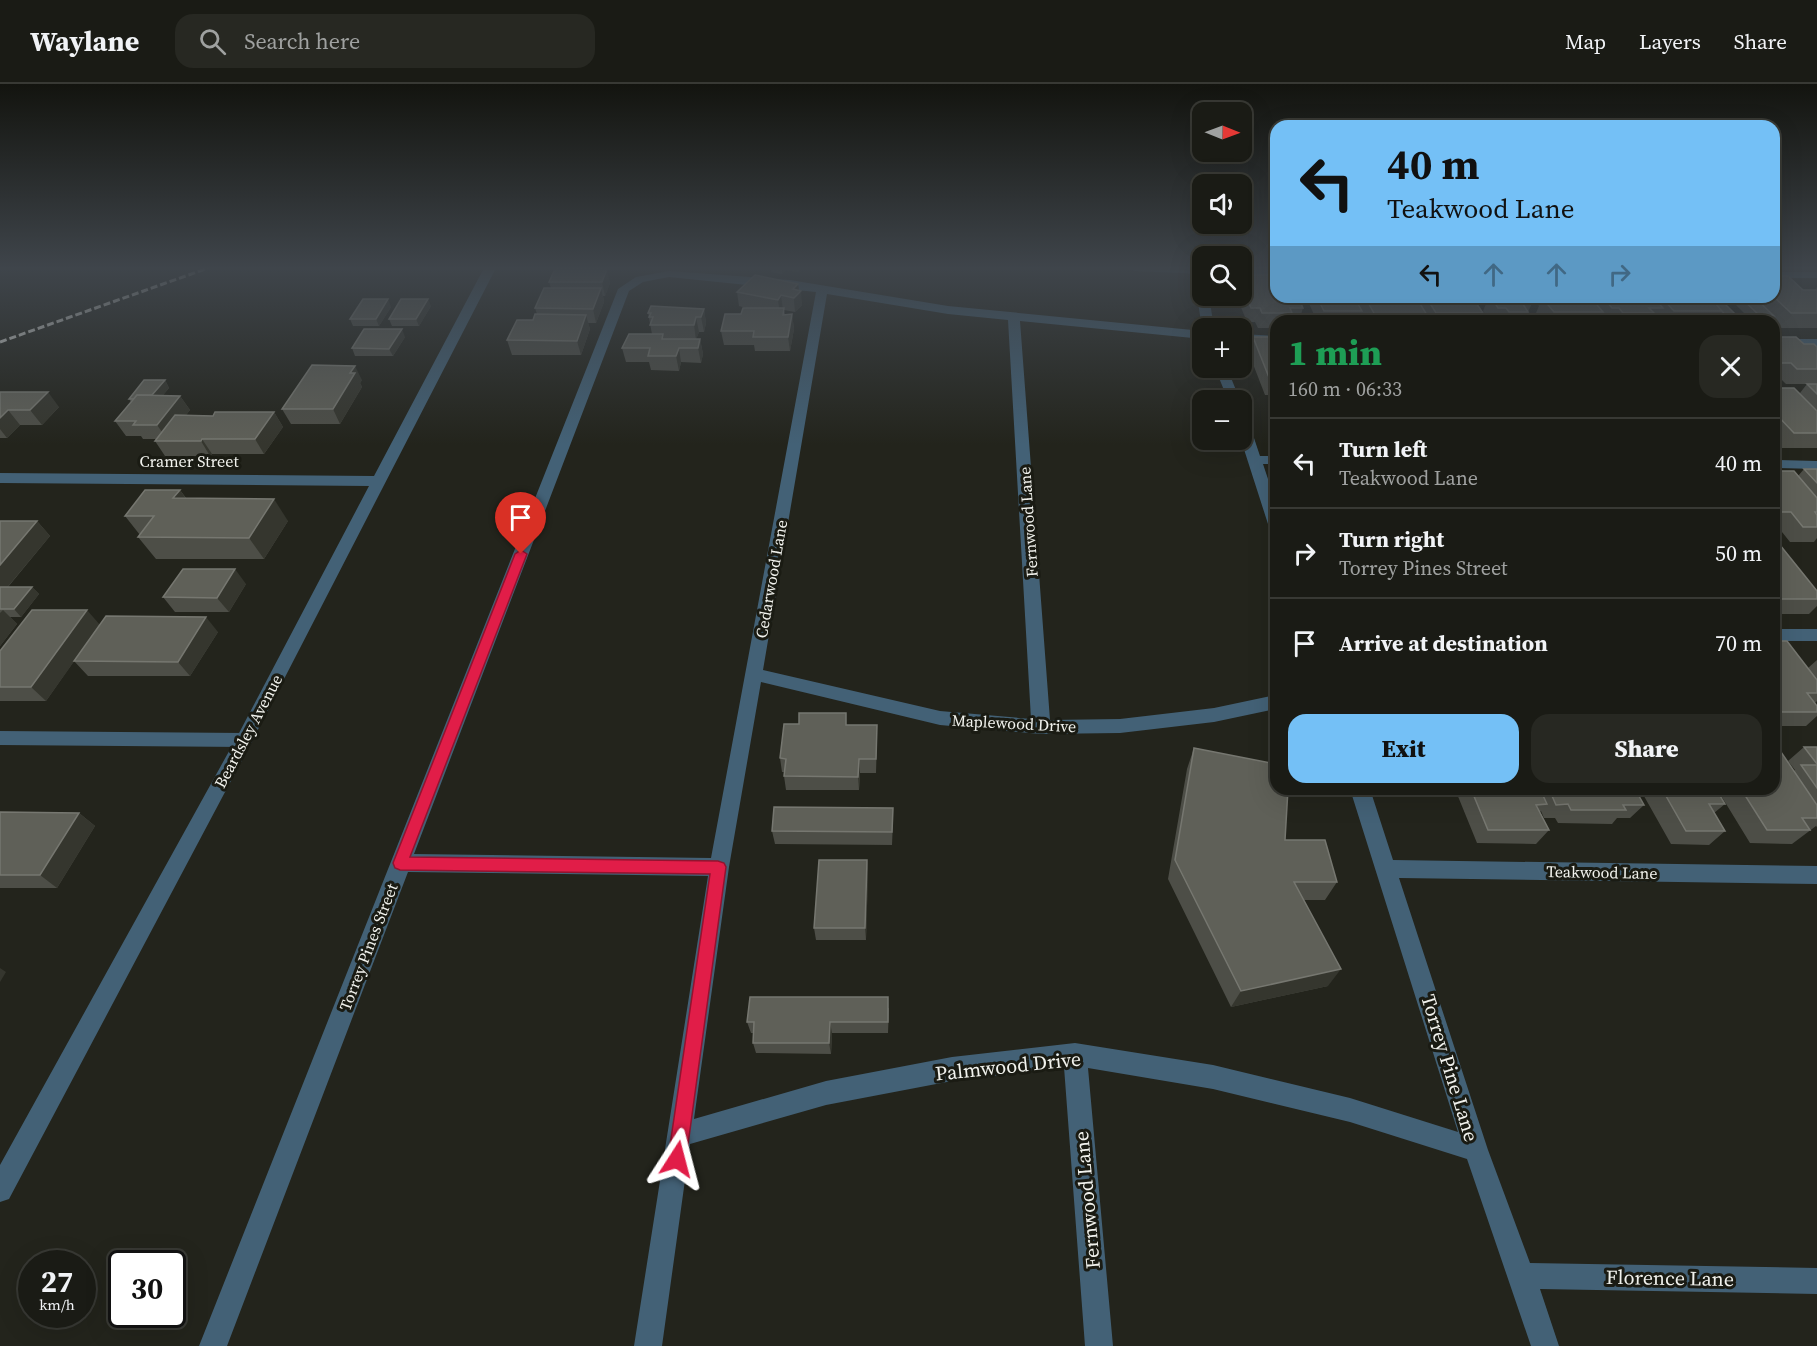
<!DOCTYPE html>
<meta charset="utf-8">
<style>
body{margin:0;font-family:"Source Serif 4",serif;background:#272822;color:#f1f3f6;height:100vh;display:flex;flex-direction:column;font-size:22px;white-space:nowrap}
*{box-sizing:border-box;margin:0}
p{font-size:20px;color:#9fa1a0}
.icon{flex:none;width:33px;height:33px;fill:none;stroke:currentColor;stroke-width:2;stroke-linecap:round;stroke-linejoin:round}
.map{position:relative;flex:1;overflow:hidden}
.side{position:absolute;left:1270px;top:231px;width:510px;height:480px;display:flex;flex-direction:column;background:#1a1b15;border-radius:18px;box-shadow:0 6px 24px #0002,0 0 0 2px #383934}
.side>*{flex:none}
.banner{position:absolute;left:1270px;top:36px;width:510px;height:183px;border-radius:18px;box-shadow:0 6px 24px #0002,0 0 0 2px #383934;background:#74c0f6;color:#111;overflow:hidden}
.needle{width:39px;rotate:91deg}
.tools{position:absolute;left:1192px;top:18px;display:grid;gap:12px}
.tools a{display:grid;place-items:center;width:60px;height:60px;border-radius:12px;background:#1a1b15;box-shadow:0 6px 24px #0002,0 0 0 2px #383934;font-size:30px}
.speed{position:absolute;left:18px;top:1166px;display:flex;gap:12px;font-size:30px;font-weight:700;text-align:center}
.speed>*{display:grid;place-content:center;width:78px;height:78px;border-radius:50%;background:#1a1b15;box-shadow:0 6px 24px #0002,0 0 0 2px #383934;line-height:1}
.speed small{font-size:15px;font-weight:400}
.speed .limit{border:3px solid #111;border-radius:9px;background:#fff;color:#111}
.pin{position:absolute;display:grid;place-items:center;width:51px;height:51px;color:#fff;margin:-62px -26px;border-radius:50% 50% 50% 0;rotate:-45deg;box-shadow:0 0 6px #0007}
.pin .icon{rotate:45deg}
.me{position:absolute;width:66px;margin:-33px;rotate:9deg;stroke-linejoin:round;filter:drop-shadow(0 0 4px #0008)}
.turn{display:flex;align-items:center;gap:21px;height:126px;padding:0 18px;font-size:27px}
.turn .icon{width:78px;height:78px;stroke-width:2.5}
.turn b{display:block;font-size:42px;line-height:51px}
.lanes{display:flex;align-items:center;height:57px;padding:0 18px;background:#0003;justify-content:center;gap:30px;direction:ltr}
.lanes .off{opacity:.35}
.round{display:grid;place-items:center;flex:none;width:63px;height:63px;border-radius:18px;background:#272822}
.headline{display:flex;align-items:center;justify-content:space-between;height:102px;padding:0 18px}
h1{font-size:36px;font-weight:800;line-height:45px;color:#1e9e55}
.action{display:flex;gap:12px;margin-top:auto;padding:12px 18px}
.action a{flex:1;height:69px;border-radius:18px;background:#74c0f6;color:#111;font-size:24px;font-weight:800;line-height:69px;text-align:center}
.action a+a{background:#272822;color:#f1f3f6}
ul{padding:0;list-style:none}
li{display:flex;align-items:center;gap:18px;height:90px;padding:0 18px;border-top:2px solid #383934}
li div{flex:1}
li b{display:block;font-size:22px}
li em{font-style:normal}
header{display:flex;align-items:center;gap:36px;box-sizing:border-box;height:84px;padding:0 30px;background:#1a1b15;border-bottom:2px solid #383934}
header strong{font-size:28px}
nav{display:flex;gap:33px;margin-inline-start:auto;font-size:21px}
.search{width:420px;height:54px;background:#272822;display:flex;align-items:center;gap:15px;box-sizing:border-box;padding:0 21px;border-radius:18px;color:#9fa1a0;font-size:22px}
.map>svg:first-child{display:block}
</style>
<header>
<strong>Waylane</strong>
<div class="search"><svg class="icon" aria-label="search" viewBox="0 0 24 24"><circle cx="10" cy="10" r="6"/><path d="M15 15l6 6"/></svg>Search here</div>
<nav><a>Map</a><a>Layers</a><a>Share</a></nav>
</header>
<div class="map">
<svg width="1817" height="1262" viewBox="0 0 1817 1262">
<rect width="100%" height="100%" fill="#23241c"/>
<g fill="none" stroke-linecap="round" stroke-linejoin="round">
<polygon fill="#436176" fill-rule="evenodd" points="0,647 244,649 250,651 253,656 250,661 244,663 0,661"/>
<g fill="#436176" fill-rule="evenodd">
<polygon points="484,184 496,184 250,661 9,1115 0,1118 0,1081 238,651 369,402 0,399 0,389 374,392"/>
<polygon points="1128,184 1203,184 1203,190 1134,187"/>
<polygon points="1242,185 1276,186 1276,192 1242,191"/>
<path d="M 669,187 L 790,196 L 948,222 L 1203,247 L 1203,255 L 1020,237 L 1050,636 L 1120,635 L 1214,624 L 1276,611 L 1276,625 L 1214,638 L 1120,649 L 1041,650 L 940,641 L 761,598 L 729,783 L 694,1035 L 826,997 L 952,973 L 1075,959 L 1213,981 L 1350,1014 L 1458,1048 L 1350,705 L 1370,705 L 1393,776 L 1817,782 L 1817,800 L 1399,794 L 1488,1066 L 1530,1179 L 1817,1184 L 1817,1210 L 1540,1205 L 1559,1262 L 1531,1262 L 1467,1075 L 1350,1038 L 1213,1005 L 1088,984 L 1113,1262 L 1085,1262 L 1064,983 L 952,997 L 826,1021 L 690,1060 L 662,1262 L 634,1262 L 708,792 L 408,788 L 227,1262 L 199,1262 L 618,205 L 636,193 ZM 669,193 L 816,208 L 711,774 L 414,770 L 629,207 L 643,198 ZM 827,210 L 948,230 L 1008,236 L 1031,635 L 940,627 L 763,586 Z"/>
<rect x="1774" y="188" width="43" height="6"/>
<polygon points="1203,208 1203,212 1209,212 1214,244 1202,244 1197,212"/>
<polygon points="1242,250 1276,252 1276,260 1242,258"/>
<rect x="1774" y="255" width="43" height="8"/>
<polygon points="1215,284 1227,284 1240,316 1228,316"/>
<polygon points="1242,335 1249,339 1260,372 1276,372 1276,380 1263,380 1276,419 1276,445 1271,444 1268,440 1241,356"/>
<polygon points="1774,376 1817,377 1817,385 1774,384"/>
<rect x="1774" y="545" width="43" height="12"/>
</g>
<polyline stroke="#d7d8d3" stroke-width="3" stroke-dasharray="7 3" stroke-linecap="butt" points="0,258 208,184"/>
</g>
<g fill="#4d4e47">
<polygon points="579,184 604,184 610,199 605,212 603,212 604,218 596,239 588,239 590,245 581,271 512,271 507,256 533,236 537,230 535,224 551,204 549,198"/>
<polygon points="770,184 802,184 799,188 785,186 782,190 771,188"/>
<polygon points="1246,191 1276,213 1303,224 1299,237 1276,237 1276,244 1258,244 1255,238 1247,238 1238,216 1240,212 1242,212 1242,203"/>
<polygon points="798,200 802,221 795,228 784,226 785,230 792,230 794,245 790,267 755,267 754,261 724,261 721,247 741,230 746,224 739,222 737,208"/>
<polygon points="1817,203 1817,244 1781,244 1772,235 1771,237 1752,237 1730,215 1731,213 1774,213 1803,206 1815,206"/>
<polygon points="1306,213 1472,213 1483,229 1479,237 1365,237 1361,229 1358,237 1317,237"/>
<polygon points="1481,213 1530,213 1533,217 1524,237 1490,237 1483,227 1486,220"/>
<polygon points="1532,213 1582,213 1583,215 1591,215 1589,213 1718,213 1737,232 1734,237 1719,237 1717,235 1716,237 1661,237 1657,233 1654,237 1602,237 1600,234 1598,237 1542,237 1536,229 1539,222"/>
<polygon points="431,222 419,242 392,242 389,235"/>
<polygon points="391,223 379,242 353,242 350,235"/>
<polygon points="704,225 706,239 704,248 699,248 696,255 700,255 703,270 701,279 681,278 679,287 651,286 649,278 626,278 622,264 652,250 648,229"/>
<polygon points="405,253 393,272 355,272 352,264"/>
<polygon points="1253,253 1276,253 1276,323 1274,316 1275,311 1265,311 1248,267"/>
<polygon points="1774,253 1804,260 1817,263 1817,364 1782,364 1774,357 1774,304 1800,309 1807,300 1786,300 1780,294 1774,294"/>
<polygon points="165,296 169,304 163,311 180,312 190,326 186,331 213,332 274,328 283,343 264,370 212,370 210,372 165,372 155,357 156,355 143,355 141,352 126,352 115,337 131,318 129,315"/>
<polygon points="362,296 360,299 362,303 340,340 291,340 282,325"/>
<polygon points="0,308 59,323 42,341 20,341 7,354 0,354"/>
<polygon points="1276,330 1276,346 1274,339"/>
<polygon points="1774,382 1779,387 1798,392 1804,385 1817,385 1817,454 1814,458 1790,458 1778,443 1774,443"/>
<polygon points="180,406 186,414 288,437 264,475 156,475 138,453 140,451 125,432"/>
<polygon points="0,437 37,437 50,452 8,503 32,503 39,510 21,533 10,533 17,540 0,562"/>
<polygon points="1774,461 1817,507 1817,522 1809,530 1774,530"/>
<polygon points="246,500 229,528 175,528 163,513"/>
<polygon points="100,541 218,548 190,592 88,592 74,577 46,617 0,617 0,567"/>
<polygon points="1774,557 1808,584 1817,576 1817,617 1815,619 1817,622 1817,632 1806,642 1774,642"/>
<polygon points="847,641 877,655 876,689 860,689 859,706 786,706 784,692 784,688 782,688 780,674"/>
<polygon points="1804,663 1817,663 1817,743 1816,742 1792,760 1750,759 1717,705 1774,705 1795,686 1788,677"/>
<polygon points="1194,664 1285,756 1337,798 1325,816 1304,816 1328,902 1231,923 1168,795 1187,685"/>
<polygon points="1455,705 1635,705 1644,721 1630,734 1617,734 1612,740 1558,739 1555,734 1544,734 1541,727 1540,728 1549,746 1536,760 1477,759"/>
<polygon points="1640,705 1716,705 1725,720 1714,729 1725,747 1709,761 1671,760"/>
<polygon points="0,728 79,729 95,742 57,804 0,804"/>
<polygon points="893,737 892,761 775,760 772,747"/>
<polygon points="867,776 868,789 866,856 816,856 814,844"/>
<polygon points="889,924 888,949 832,949 831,970 756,969 753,959 754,949 751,949 747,938"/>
</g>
<g fill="#35362e">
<polygon points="601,184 604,184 605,190 607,185 610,199 605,212 602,198"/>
<polygon points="782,184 785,184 785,186 782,190"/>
<polygon points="798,200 799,209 801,207 802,221 795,228 793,205"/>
<polygon points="601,204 604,218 596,239 593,225"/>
<polygon points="781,211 783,226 780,231 778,216"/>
<polygon points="388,215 391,223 379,242 376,235"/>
<polygon points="428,215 431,222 419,242 416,235"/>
<polygon points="704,225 706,239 704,248 701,233"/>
<polygon points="792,230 794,245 790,267 788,253"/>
<polygon points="586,231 590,245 581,271 577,257"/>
<polygon points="696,233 699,248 696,256 694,241"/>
<polygon points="402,245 405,253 393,272 389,265"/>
<polygon points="700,255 703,270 701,279 698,264"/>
<polygon points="679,264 681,278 679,287 676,272"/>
<polygon points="355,282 362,296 360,299 362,303 340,340 333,325 350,289"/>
<polygon points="165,296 169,304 154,322 149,315"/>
<polygon points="48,308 59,323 42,341 30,326"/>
<polygon points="180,312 190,326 167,355 157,341"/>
<polygon points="8,326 20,341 7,354 0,345 0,334"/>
<polygon points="274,328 283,343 264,370 255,355"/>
<polygon points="202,355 212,370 210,372 201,357"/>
<polygon points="180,406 195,428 173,414"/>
<polygon points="274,415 288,437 264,475 249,454"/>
<polygon points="37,437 50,452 0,512 0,481"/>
<polygon points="235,485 246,500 229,528 217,514"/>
<polygon points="32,503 39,510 21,533 14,525"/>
<polygon points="3,526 17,540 0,562 0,529"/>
<polygon points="87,526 100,541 46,617 31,603"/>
<polygon points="206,533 218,548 190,592 178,578"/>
<polygon points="859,675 860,689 859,706 858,693"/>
<polygon points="79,729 95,742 57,804 40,791"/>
<polygon points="867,776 868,789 866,856 865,844"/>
<polygon points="0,884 6,888 0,898"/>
<polygon points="1341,885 1328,902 1231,923 1241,907"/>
<polygon points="830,938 832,949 831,970 829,959"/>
</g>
<g fill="#5f6058" stroke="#767770" stroke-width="1.5">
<polygon points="579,184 607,185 602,198 549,198 555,185"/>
<polygon points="755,191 798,200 793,205 801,207 794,214 781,211 778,216 737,208"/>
<polygon points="1246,191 1275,191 1276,194 1276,213 1298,213 1303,224 1290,224 1292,229 1262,229 1260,224 1251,224 1242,202 1251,202"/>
<polygon points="1774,192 1788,192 1803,206 1816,206 1817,207 1817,229 1791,229 1774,213"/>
<polygon points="544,204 601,204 593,225 535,224"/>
<polygon points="1317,213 1354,213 1362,227 1324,227"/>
<polygon points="1365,213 1416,213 1427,231 1375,231"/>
<polygon points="1426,213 1472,213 1483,229 1436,229"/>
<polygon points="1491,213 1530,213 1533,217 1521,217 1528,228 1509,228 1506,224 1498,224"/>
<polygon points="1551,213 1582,213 1583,215 1592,215 1603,228 1554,228 1543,215 1552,215"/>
<polygon points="1603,213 1653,213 1663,224 1649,224 1654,229 1623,229 1619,224 1612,224"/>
<polygon points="1661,213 1710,213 1723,227 1674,227"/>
<polygon points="1710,213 1718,213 1737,232 1727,233"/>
<polygon points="1740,213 1754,213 1774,232 1760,232"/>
<polygon points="363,215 388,215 376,235 350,235"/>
<polygon points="401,215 428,215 416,235 389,235"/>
<polygon points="651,222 704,225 701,233 696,233 694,241 650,241 653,233 649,233 651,229 648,229"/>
<polygon points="743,224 784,224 783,231 792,230 788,253 753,253 754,247 721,247 725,230 741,230"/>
<polygon points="535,230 586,231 577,257 507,256 517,236 533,236"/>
<polygon points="364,245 402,245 389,265 352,264"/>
<polygon points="629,250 663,250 662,255 700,255 698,264 679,264 676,272 648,272 650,264 622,264"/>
<polygon points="1253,253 1276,253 1276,296 1270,296"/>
<polygon points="1774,253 1796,253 1804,260 1814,260 1817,263 1817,285 1797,285 1791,279 1777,279 1774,276"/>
<polygon points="312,281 355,282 350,289 355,289 333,325 282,325"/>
<polygon points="144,296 165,296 152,311 137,311 134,315 129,315"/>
<polygon points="1807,300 1817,300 1817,310"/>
<polygon points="1774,304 1794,304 1817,327 1817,349 1794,349 1774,328"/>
<polygon points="0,308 48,308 30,326 8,326 0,334"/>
<polygon points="137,311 180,312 157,341 133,341 136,337 115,337"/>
<polygon points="215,328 274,328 255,355 202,355 201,357 155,357 175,331 213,332"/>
<polygon points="1774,346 1779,351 1774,351"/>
<polygon points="1774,382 1779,387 1794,387 1817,414 1817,428 1815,428 1817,431 1817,443 1803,443 1791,428 1774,428"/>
<polygon points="1804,385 1817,385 1817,399"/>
<polygon points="145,406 180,406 173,414 274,415 249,454 138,453 154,432 125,432"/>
<polygon points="0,437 37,437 0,481"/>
<polygon points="1774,461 1780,461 1817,507 1817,515 1774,515"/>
<polygon points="183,485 235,485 217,514 163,513"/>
<polygon points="0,503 32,503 14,525 0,525"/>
<polygon points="32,526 87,526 31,603 0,603 0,567"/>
<polygon points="106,532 206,533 178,578 74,577"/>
<polygon points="1774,557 1787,557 1817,596 1817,609 1807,609 1817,622 1817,628 1782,628 1774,617"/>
<polygon points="799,629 846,629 846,641 877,641 876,675 859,675 858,693 784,692 786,675 780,674 784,640 799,640"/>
<polygon points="1804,663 1817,663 1817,680"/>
<polygon points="1194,664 1276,680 1276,705 1288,705 1285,756 1325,756 1337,798 1294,798 1341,885 1241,907 1175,776"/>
<polygon points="1774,665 1779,665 1817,721 1817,734 1802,734 1810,746 1767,746 1741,705 1774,705"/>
<polygon points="1801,681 1817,681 1817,704"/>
<polygon points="1471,705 1540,705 1547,720 1536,721 1549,746 1488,746"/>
<polygon points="1549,705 1635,705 1644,721 1623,721 1626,726 1571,726 1568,720 1556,721"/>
<polygon points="1662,705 1716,705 1725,720 1709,720 1725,747 1686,747"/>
<polygon points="774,723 893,724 892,748 772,747"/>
<polygon points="0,728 79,729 40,791 0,791"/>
<polygon points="819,776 867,776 865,844 814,844"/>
<polygon points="750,913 888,913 888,938 830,938 829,959 753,959 754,938 747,938"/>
</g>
<linearGradient id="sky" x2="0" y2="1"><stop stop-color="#13140f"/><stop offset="0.51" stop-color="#3f454b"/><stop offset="1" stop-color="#3f454b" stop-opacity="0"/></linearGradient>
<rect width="1817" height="361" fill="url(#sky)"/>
<polygon fill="#e11d48" stroke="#92132f" stroke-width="1.5" points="521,466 527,470 410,773 718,777 724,779 726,783 686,1075 683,1081 677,1084 670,1081 668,1075 710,790 400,786 395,784 393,779 515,470"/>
<g text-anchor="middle" stroke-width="6" stroke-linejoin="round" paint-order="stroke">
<g font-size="16" fill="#f1f2ed" stroke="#1a1b13">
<text x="189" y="383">Cramer Street</text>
<text transform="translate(1028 438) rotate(-94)" y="6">Fernwood Lane</text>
<text transform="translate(771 495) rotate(-80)" y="6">Cedarwood Lane</text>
<text transform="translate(1014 639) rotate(3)" y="6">Maplewood Drive</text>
<text transform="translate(248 647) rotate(-62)" y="6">Beardsley Avenue</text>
<text transform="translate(1602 788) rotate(1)" y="6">Teakwood Lane</text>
<text transform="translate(368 863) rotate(-69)" y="6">Torrey Pines Street</text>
</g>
<g font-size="20" fill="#f1f2ed" stroke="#1a1b13">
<text transform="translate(1008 982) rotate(-6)" y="7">Palmwood Drive</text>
<text transform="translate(1450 984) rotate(73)" y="7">Torrey Pine Lane</text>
<text transform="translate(1087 1116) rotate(-95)" y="7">Fernwood Lane</text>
<text transform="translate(1670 1194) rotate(1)" y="7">Florence Lane</text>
</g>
</g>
</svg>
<div class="tools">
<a><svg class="needle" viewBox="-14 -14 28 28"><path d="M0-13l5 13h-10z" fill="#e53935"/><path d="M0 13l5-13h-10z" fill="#9fa1a0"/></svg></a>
<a><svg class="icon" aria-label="sound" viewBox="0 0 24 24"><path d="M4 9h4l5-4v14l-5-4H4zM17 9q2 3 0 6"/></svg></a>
<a><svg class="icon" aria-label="search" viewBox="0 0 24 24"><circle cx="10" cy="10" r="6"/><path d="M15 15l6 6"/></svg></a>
<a>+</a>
<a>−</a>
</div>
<div class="speed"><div>27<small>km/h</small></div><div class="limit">30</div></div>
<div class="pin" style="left:521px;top:470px;background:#d93025"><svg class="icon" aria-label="arrive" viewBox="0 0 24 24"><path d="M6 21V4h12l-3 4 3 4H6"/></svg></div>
<svg class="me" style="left:677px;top:1075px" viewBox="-20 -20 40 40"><path d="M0-17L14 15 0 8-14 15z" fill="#e11d48" stroke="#fff" stroke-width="4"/></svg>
<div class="banner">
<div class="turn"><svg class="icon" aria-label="left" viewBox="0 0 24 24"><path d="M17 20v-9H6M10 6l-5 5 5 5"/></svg><div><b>40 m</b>Teakwood Lane</div></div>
<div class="lanes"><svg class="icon" aria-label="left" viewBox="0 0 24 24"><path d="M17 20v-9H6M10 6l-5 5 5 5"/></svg><svg class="icon off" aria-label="ahead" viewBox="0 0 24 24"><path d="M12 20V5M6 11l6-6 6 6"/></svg><svg class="icon off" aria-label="ahead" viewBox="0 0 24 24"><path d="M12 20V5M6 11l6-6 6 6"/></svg><svg class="icon off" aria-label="right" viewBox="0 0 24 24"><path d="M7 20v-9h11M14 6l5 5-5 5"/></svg></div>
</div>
<section class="side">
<div class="headline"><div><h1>1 min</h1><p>160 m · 06:33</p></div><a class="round"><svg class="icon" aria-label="close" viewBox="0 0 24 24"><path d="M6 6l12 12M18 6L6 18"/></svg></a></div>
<ul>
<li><svg class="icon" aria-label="left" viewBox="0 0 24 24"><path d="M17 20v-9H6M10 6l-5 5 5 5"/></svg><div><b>Turn left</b><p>Teakwood Lane</p></div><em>40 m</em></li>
<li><svg class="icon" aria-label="right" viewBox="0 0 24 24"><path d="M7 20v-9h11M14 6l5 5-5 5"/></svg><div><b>Turn right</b><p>Torrey Pines Street</p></div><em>50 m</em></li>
<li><svg class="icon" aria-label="arrive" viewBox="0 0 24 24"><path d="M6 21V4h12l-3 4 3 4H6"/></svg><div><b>Arrive at destination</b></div><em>70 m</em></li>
</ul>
<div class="action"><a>Exit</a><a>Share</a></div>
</section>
</div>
